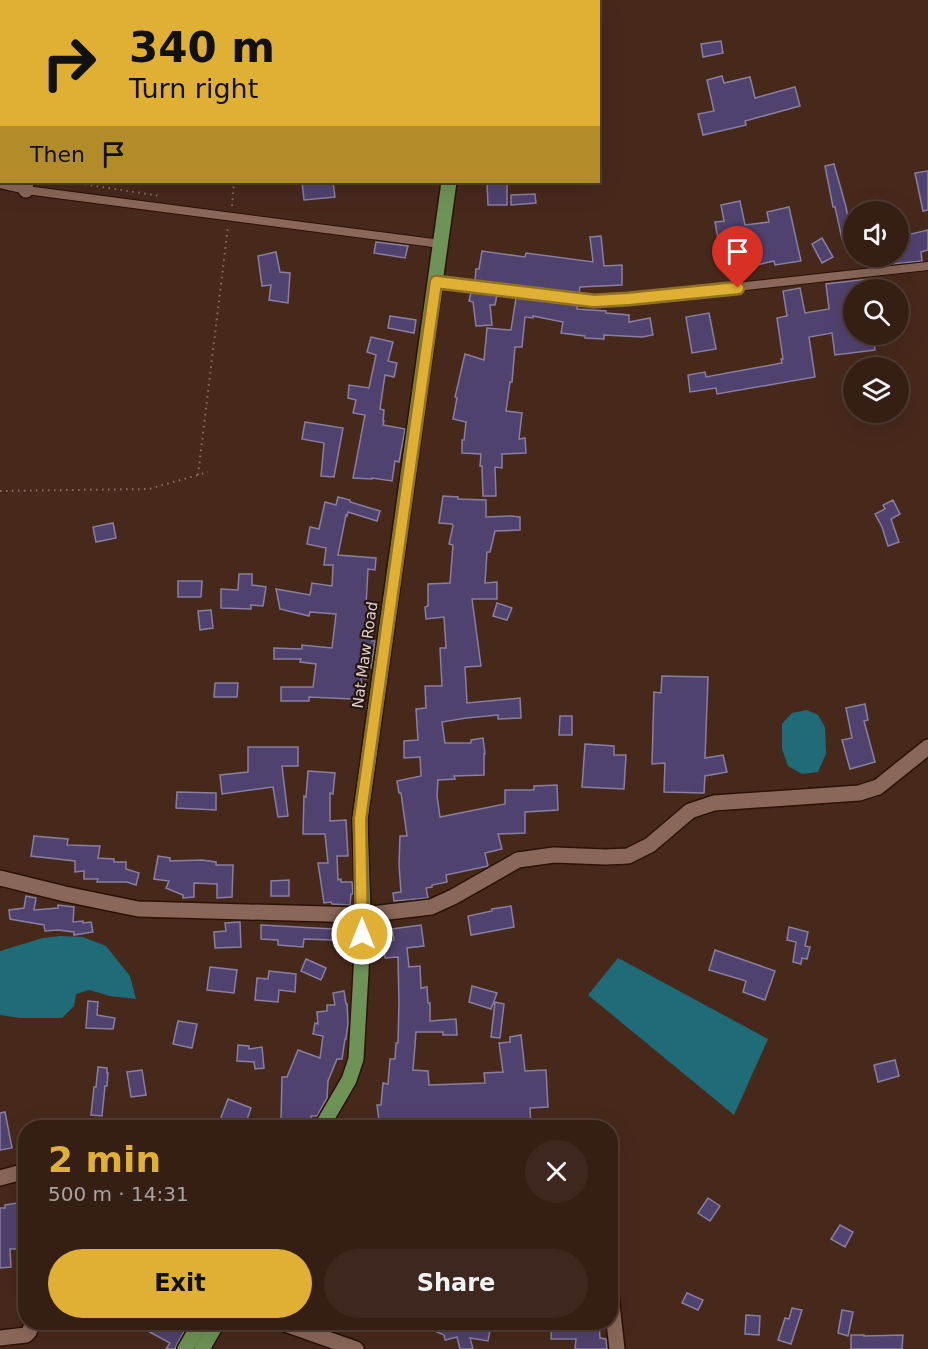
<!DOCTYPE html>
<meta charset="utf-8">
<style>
body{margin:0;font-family:"DejaVu Sans",sans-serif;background:#3d271e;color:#f1f3f6;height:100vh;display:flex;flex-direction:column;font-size:22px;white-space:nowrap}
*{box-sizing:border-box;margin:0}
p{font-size:20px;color:#aaa2a0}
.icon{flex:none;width:33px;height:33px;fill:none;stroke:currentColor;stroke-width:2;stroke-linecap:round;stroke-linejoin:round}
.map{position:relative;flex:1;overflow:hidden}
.side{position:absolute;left:18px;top:1120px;width:600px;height:210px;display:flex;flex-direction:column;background:#351f15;border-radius:24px;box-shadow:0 6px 24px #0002,0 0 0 2px #4f3d34}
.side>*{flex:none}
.banner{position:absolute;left:0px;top:0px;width:600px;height:183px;box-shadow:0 6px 24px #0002,0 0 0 2px #4f3d34;background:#dfb034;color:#111;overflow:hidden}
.buttons{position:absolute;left:843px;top:201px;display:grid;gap:12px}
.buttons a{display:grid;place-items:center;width:66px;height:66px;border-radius:50%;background:#351f15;box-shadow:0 6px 24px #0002,0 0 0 2px #4f3d34;font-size:30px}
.pin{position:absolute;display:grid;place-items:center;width:51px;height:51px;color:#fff;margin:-62px -26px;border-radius:50% 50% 50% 0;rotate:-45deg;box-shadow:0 0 6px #0007}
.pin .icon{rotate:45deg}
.me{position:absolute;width:66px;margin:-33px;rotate:0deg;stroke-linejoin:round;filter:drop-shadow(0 0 4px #0008)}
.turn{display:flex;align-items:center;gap:21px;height:126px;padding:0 30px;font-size:27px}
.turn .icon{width:78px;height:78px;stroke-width:2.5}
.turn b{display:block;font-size:42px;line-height:51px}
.then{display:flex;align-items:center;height:57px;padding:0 30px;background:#0003;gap:12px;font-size:22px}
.round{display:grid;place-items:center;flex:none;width:63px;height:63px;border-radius:32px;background:#3d271e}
.summary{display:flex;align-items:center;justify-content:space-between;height:102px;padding:0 30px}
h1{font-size:36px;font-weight:600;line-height:45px;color:#dfb034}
.primary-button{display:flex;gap:12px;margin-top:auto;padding:12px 30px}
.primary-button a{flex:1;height:69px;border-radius:36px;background:#dfb034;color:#111;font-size:24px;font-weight:600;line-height:69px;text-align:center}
.primary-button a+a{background:#3d271e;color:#f1f3f6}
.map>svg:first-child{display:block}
</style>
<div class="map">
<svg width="928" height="1349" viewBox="0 0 928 1349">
<rect width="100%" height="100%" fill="#47291c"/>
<g fill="#1f6b77">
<polygon points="807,710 818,715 825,727 826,754 818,772 802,774 788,766 782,749 782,724 792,713"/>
<polygon points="61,936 83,937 106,946 130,976 136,999 110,996 89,990 76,994 74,1006 62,1018 20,1018 0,1015 0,951 43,938"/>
<polygon points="618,958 768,1039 734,1115 588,995"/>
</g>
<g fill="#50426e" stroke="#887fa0" stroke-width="1.5">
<polygon points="721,41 723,53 703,57 701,44"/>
<polygon points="722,76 724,83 750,77 755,98 795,87 800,106 745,121 746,125 703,135 698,114 714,111 707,80"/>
<polygon points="834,164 846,207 852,238 842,239 835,207 833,207 825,166"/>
<polygon points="928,171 928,210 923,211 915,173"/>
<polygon points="302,182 333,182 335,197 304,200"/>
<polygon points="487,183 507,183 507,205 488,205"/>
<polygon points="535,194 536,203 511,205 511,195"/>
<polygon points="740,201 745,225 769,222 767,212 789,207 801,261 775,265 774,261 757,265 755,257 747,258 743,241 719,245 715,222 724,221 721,205"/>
<polygon points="928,230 928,250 921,252 922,261 880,265 879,256 898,256 898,237"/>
<polygon points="601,236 604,266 622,265 622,285 580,287 579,293 475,281 476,269 479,269 482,251 525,257 526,253 593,262 590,237"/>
<polygon points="822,238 833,257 822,263 812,244"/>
<polygon points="376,242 408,246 405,258 374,253"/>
<polygon points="276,252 280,272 290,273 288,303 269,300 271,285 262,286 258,256"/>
<polygon points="868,279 870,290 854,290 854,304 849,304 853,334 873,334 875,350 835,355 832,333 809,337 815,377 717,394 716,388 690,392 688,375 705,372 706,377 782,363 781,359 783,359 777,318 787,316 783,291 800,288 805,313 829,309 826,284"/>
<polygon points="471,292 497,295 495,305 490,305 492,325 476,326 473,302 469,301"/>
<polygon points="516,298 577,305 577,309 606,311 606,313 629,315 629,322 650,318 653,335 642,337 604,335 604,339 585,338 585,336 561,333 563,322 533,316 533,318 525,317 522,347 515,347 512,382 510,382 506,411 522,413 519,439 525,438 526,453 502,454 502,468 495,467 496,496 483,496 482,466 480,466 481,454 462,453 462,440 464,440 466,422 453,419 457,398 455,397 465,354 484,360 487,328 511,330"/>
<polygon points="709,313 716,349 692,353 686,317"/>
<polygon points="390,316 416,320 414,333 388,328"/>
<polygon points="371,337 393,342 388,361 397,363 394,377 385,375 380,409 384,410 383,421 384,421 383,425 405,429 399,462 395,461 392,481 372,478 372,479 353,478 365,415 353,413 356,400 348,398 349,385 369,388 376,355 367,352"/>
<polygon points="305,422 343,428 334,477 321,476 324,443 302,439"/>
<polygon points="443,496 458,497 458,499 486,500 486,517 511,516 520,517 520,530 495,531 490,552 487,552 485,583 497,582 497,599 472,599 481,666 465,667 467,703 520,698 521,718 498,719 498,715 466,718 442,722 445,743 471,743 471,740 483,738 485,754 484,754 484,775 454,776 455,779 438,780 437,795 440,817 505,804 505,790 534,790 534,786 557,785 558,810 525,812 525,833 498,834 502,849 485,853 488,866 446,875 447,882 432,885 432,887 426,888 428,898 394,901 393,893 401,892 399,865 400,836 407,836 401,793 399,793 397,781 421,776 420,757 404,758 404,741 418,740 416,709 426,708 425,686 442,686 440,648 446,648 444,617 426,619 425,607 428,606 428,584 450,583 453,545 449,544 453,526 452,524 439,523"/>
<polygon points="338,497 350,500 350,502 380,511 377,521 348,512 347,516 346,515 338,555 376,558 375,570 368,569 366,605 370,605 371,628 373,629 372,641 375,641 371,668 367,667 366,679 361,678 363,700 352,701 352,699 309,697 309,701 281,701 281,687 313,687 316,664 300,662 301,659 274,659 274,648 302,649 302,645 332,648 336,614 310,612 309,616 280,609 276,589 310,595 312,583 332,586 333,565 324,565 326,548 307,544 310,527 319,529 325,502 336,505"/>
<polygon points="893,500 900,514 891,519 899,542 888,546 882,527 875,514 885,509 883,505"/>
<polygon points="113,523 116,538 96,542 93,527"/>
<polygon points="239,574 252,574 252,585 266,587 263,606 251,605 251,609 221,608 221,589 238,590"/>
<polygon points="178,581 202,581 201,597 178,597"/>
<polygon points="497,603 512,608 507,620 493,616"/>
<polygon points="211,610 213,628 200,630 198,611"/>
<polygon points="662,676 708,677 705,758 723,755 727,772 705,776 704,793 664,792 665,763 652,764 654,692 661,693"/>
<polygon points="215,683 238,683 237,697 214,697"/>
<polygon points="865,704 868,720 864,721 875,762 850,769 842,740 852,738 846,708"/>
<polygon points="560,716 572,716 572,735 559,735"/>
<polygon points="585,744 614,746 614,755 626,755 624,789 582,787"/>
<polygon points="248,747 298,747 298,766 282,766 288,816 278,817 273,787 222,794 220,775 248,772"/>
<polygon points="308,771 335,773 333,794 330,793 330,821 346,820 348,856 337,856 338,880 341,879 341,882 352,882 353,894 351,894 350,905 332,904 331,902 324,903 318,863 328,863 325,834 303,834 304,796 306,797"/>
<polygon points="177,792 216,793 216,810 176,808"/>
<polygon points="34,836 68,839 67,845 100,846 98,858 114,859 114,862 126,862 126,869 139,873 136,885 127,882 97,882 98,879 84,879 84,871 75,872 75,861 31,856"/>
<polygon points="158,856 170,858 170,861 202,860 216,862 216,865 233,865 232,897 217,898 217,884 194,883 194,897 183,898 183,895 166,888 169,881 154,879"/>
<polygon points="289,880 289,896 271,896 271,881"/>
<polygon points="26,896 36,898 34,910 58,908 58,905 74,907 73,922 83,921 83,923 91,922 93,932 74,935 74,932 58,930 45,931 44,925 10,919 9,910 24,908"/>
<polygon points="511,906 514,927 471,935 468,916 492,911 492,909"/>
<polygon points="240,922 241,947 215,948 214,932 226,931 225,923"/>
<polygon points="261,925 333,929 332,940 304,939 303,947 278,945 278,940 261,939"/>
<polygon points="421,925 424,946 407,948 409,967 420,966 421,988 427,987 428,1003 430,1003 430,1021 456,1019 457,1035 443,1035 443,1032 416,1032 413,1070 428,1071 429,1085 485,1083 484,1073 503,1072 499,1043 510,1042 510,1037 521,1035 525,1071 546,1070 548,1107 530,1108 531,1128 380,1128 377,1105 381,1105 383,1083 388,1084 390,1059 395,1059 396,1043 398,1043 399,1003 398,957 385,958 383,941 394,940 392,929"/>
<polygon points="789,927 808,932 805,946 810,947 807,959 802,958 801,964 793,962 796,942 787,940"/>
<polygon points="715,950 775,971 765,1000 743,992 746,981 709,970"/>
<polygon points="306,959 326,968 321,980 301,971"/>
<polygon points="210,967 237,970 234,993 207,990"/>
<polygon points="269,971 296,974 295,992 279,990 278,1002 255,1000 257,978 268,979"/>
<polygon points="472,986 497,993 491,1009 469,1002"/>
<polygon points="344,991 346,1004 347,1004 348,1023 346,1039 345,1039 342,1059 337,1059 328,1081 327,1098 317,1116 311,1116 311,1121 281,1120 282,1077 287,1077 298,1050 320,1058 323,1036 313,1034 315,1023 318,1024 317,1012 327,1011 327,1005 335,1005 333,993"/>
<polygon points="88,1001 98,1002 97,1015 115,1018 113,1029 86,1028"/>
<polygon points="495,1002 504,1004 500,1038 491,1037"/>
<polygon points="178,1021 197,1024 192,1048 173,1044"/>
<polygon points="238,1045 249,1046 249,1049 262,1047 264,1068 255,1069 254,1062 237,1061"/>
<polygon points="895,1060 899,1076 878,1082 874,1065"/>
<polygon points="98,1067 107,1068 107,1073 108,1073 107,1086 105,1086 102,1116 91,1115 94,1087 96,1087"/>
<polygon points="142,1070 146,1095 131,1097 127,1072"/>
<polygon points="228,1099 251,1108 244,1128 217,1128"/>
<polygon points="5,1112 12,1148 0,1150 0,1113"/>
<polygon points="708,1198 720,1206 710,1221 698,1213"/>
<polygon points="17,1203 21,1237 26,1237 26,1249 10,1249 11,1267 0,1268 0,1208 5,1208 5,1205"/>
<polygon points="840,1225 853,1232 845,1247 831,1239"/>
<polygon points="687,1293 703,1300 698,1310 682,1303"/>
<polygon points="792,1308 802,1310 791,1344 778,1340 785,1318 789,1319"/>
<polygon points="842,1310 853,1312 848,1336 838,1333"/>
<polygon points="746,1315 760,1316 759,1335 745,1334"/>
<polygon points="133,1323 189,1323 177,1344 175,1349 166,1349 170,1343"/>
<polygon points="417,1323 455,1323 490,1330 488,1341 470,1338 473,1349 460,1349 457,1337 445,1340 444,1335"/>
<polygon points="552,1323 599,1323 600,1338 606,1339 607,1349 575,1349 576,1339 551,1339"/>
<polygon points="851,1335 864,1335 864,1336 903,1335 902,1349 851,1349"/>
</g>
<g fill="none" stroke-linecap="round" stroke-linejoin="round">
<defs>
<g id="lane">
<polyline points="0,184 26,190 441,244"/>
<polyline points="436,282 594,301 628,299 928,266"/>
</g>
<g id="street">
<polyline points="0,0 2,8"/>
<polyline points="25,182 26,190"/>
<polyline points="0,878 65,894 138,909 363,915 431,907 453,897 518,860 554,855 606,857 628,856 650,845 690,811 714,803 859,793 878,787 928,747"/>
<polyline points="0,1178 26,1171"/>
<polyline points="610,1286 617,1349"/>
<polyline points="0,1338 26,1335 29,1332 33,1323"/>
</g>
<polyline id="secondary" points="282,1323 356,1349"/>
<g id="primary">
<polyline points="475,2 476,0"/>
<polyline points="321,1128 349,1080 356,1059 361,972 363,915 360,819 449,182"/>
<polyline points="185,1349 200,1323"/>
<polyline points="202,1349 217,1323"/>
</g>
</defs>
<use href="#lane" stroke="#2c1105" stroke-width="10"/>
<use href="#street" stroke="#2c1105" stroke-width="18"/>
<use href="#secondary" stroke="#2c1105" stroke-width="18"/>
<use href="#primary" stroke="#2c1105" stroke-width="18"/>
<g stroke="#8b7166" stroke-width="2" stroke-dasharray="1.5 4.5" stroke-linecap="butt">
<polyline points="240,2 240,0"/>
<polyline points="67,184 76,183 160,196"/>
<polyline points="232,206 234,182"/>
<polyline points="198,475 228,226"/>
<polyline points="0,491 149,489 208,472"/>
</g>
<use href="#lane" stroke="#8a6859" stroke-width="8"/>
<use href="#street" stroke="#8a6859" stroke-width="15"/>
<use href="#secondary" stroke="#8a6859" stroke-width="15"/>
<use href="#primary" stroke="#6e9357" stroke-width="15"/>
</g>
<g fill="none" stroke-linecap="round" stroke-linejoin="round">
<defs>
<polyline id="route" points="362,934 360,819 436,282 594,301 628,299 738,288"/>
</defs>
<use href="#route" stroke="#917222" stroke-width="15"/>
<use href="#route" stroke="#dfb034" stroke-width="10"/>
</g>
<g text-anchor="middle" stroke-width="4.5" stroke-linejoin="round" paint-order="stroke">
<g font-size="15" fill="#e3cfc7" stroke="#231610">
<text transform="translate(365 655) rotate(-82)" y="5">Nat Maw Road</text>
</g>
</g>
</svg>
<div class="buttons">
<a><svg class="icon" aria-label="sound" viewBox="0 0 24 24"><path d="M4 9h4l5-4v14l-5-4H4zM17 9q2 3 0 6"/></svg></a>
<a><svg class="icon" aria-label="search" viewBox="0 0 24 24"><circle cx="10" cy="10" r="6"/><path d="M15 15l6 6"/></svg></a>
<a><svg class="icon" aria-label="layers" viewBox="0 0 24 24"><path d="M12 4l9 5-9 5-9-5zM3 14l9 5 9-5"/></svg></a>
</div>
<div class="pin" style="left:738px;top:288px;background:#d93025"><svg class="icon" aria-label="arrive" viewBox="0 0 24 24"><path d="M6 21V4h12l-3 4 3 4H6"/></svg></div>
<svg class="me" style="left:362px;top:934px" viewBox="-20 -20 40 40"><circle r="17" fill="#dfb034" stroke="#fff" stroke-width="3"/><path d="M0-11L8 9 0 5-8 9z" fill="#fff"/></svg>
<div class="banner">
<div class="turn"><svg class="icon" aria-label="right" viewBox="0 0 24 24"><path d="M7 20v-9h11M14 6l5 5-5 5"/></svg><div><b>340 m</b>Turn right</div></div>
<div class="then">Then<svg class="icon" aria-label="arrive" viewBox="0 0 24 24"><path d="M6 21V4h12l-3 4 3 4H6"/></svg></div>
</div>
<section class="side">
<div class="summary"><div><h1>2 min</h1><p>500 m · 14:31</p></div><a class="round"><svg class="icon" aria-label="close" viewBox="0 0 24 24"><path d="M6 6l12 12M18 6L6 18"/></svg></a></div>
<div class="primary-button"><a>Exit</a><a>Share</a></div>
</section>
</div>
